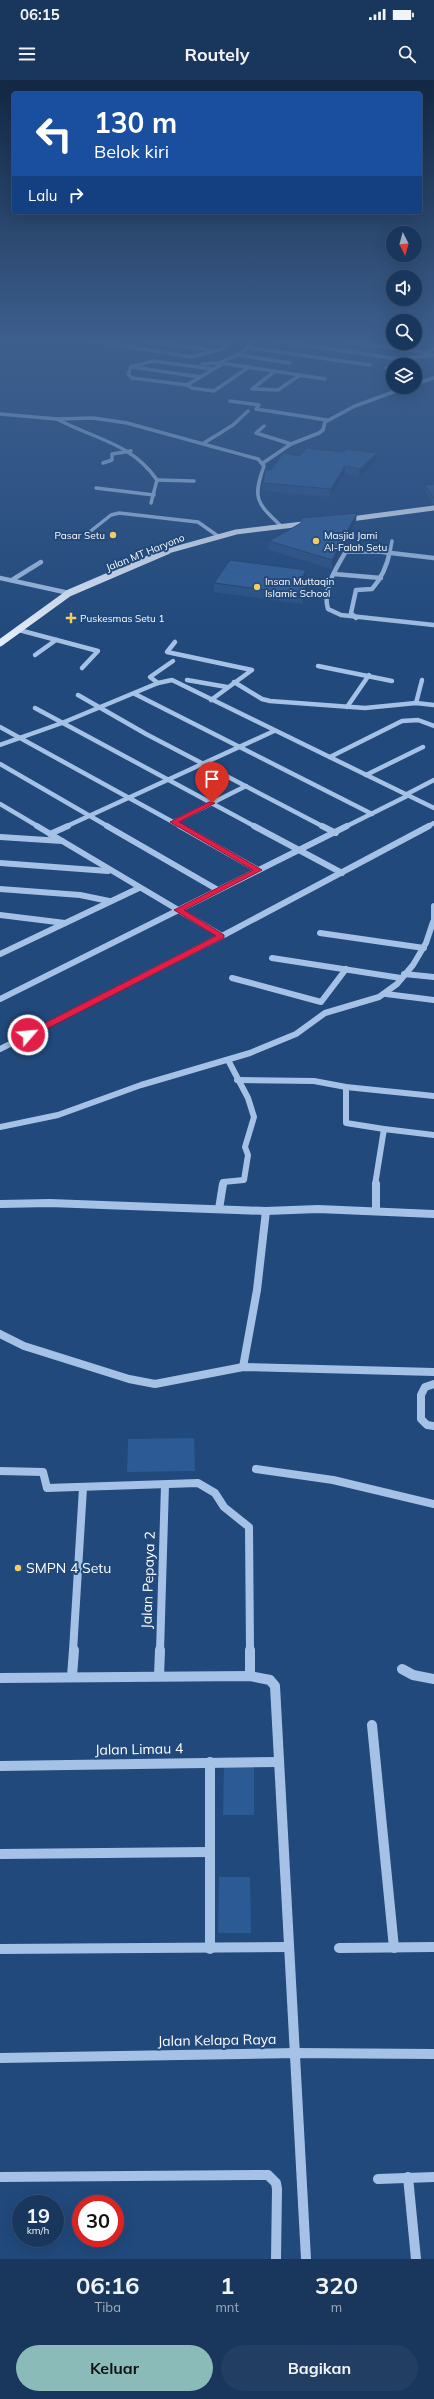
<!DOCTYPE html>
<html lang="id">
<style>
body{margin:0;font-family:Mulish,sans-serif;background:#223f63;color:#f1f3f6;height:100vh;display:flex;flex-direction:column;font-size:15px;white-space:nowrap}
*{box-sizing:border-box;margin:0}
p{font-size:13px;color:#9facbc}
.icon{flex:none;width:22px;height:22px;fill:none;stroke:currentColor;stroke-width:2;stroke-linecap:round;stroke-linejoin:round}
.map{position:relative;height:2179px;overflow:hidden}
.side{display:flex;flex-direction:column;background:#19375d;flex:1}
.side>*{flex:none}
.hud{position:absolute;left:12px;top:12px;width:410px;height:122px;border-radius:4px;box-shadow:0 4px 16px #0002,0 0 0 1px #375172;background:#1a4fa0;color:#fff;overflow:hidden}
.needle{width:26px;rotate:174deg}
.controls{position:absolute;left:386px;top:146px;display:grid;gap:8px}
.controls a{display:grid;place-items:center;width:36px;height:36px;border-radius:50%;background:#19375d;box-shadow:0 4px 16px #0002,0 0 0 1px #375172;font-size:20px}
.speed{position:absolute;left:12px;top:2115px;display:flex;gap:8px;font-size:20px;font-weight:700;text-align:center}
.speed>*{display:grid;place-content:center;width:52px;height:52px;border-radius:50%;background:#19375d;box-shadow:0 4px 16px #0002,0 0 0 1px #375172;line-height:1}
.speed small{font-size:10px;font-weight:400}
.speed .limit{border:6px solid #d22;background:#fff;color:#111}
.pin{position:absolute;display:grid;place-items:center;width:34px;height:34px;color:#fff;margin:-41px -17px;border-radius:50% 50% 50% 0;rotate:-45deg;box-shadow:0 0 4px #0007}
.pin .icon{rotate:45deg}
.me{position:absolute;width:44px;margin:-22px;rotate:63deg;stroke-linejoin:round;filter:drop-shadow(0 0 3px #0008)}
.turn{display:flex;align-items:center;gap:14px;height:84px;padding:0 16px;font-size:18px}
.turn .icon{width:52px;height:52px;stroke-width:2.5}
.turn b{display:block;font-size:28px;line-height:34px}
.then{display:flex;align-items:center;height:38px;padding:0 16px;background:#0003;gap:8px;font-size:15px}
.eta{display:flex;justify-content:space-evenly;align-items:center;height:68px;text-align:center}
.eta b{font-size:24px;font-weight:700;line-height:28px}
.action{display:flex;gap:8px;margin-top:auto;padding:8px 16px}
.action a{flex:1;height:46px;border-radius:24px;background:#8bbbb9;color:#111;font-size:16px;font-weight:700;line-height:46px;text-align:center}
.action a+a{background:#223f63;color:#f1f3f6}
.status{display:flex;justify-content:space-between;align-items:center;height:28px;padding:0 20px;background:#19375d;direction:ltr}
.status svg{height:11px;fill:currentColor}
header{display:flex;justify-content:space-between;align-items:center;height:52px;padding:0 16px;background:#19375d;font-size:18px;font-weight:700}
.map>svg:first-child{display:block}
</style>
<div class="status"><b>06:15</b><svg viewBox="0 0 49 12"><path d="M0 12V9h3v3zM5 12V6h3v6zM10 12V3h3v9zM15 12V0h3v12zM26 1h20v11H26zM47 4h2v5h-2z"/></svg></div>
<header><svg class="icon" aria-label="menu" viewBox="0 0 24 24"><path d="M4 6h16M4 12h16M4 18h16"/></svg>Routely<svg class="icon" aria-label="search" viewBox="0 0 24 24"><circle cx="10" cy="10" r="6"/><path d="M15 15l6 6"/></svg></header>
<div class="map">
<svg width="434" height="2179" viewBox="0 0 434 2179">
<rect width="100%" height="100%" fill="#21497c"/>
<g fill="#2b5a94">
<polygon points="194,1358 195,1391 127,1392 128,1359"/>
<polygon points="224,1684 254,1685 254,1735 223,1735"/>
<polygon points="219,1797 250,1797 251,1853 218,1853"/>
</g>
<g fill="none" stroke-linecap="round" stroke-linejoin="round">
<g stroke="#a5c2e6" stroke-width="3.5">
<polyline points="93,261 191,277 225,268 228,261"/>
<polyline points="147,261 210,270"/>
<polyline points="211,261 227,264"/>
<polyline points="274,261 399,279 434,275"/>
<polyline points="345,261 428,273"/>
<polyline points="251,268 370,285"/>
<polyline points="428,273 434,268"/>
<polyline points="238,275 290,283"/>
<polyline points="221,282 244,272 253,261"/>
<polyline points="202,284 221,283 325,299"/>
<polyline points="133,287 200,297"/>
<polyline points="386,288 393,290"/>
<polyline points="213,289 153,281 131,287 128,294 132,298 187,305 224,283"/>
<polyline points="275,291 252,309 278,310 300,295"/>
<polyline points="415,304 434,298"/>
<polyline points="187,305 192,308 214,311 249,287"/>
<polyline points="230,321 259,325 256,329 327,340"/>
<path d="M 0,334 L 57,339 L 93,338 L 127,343 L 258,379 L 264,386 C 252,419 257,423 281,446"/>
<path d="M 57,339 C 94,359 132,363 157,400 L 151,423"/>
<polyline points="264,346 256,353 291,364"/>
<polyline points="204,363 233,345 248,331"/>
<polyline points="103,383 112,380 112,374 131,371"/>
<polyline points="263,383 291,364 319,353 323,350 325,342 355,326 407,307"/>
<polyline points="157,400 194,401"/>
<polyline points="96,408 154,415"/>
<polyline points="87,454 111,435 119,433 198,442 218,456"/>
<polyline points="345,472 384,472"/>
<polyline points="390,472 392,461"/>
</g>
<g stroke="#a5c2e6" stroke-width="4.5">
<path d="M 346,471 C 336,489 322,508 328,529 L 341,535 L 434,545"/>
<polyline points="374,471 434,478"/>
<polyline points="334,494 381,498"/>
<polyline points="0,498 69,513"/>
<polyline points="12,500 41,482"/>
<path d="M 356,538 L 351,533 L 356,510 L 372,509 C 382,498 387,486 390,471"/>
<polyline points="19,550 98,571 82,588"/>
<polyline points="175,562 167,572 252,590 211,620"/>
<polyline points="35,575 56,560"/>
<polyline points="318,586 392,601"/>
<polyline points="187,600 227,607"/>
<polyline points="234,602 262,619 270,621 365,628 416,623 434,625"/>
<polyline points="158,603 150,597 173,581"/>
<polyline points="135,614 372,734"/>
<polyline points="78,615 146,654 324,747"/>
<polyline points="416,623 422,600"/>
<polyline points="347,627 369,595"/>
<polyline points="35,628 256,747"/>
<polyline points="0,647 182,747"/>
<polyline points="0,665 62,643 158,603 172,600 434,728"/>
<polyline points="330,677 402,641 418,640 434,646"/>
<polyline points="0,684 109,747"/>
<polyline points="366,695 423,667"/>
<polyline points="407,714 434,700"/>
<polyline points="0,724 39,747"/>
<polyline points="174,742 246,706"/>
<polyline points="65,747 274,651"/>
<polyline points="345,747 409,715"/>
<polyline points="427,747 434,743"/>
</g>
<g stroke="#a5c2e6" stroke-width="6">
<polyline points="37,746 222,856"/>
<polyline points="107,746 218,810"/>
<polyline points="180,746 258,790"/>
<polyline points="254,746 342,793"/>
<polyline points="322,746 336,753"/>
<polyline points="50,754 68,746"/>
<polyline points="0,757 62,761"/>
<polyline points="0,783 108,791"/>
<polyline points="0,809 80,815 109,821"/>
<polyline points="434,826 434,842"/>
<polyline points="0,835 65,843"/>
<polyline points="320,853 424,868"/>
<polyline points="0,874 139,808"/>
<polyline points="272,878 401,898"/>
<polyline points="404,894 434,897"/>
<polyline points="232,898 321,922 346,889"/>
<polyline points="386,914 434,920"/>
<polyline points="0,919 347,746"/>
<polyline points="0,969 222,856 429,746"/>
<polyline points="237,1000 314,1001 346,1007 434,1016"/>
<polyline points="346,1007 346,1043 384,1049"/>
<polyline points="0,1047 58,1035 141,1005 250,973 296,954 325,933 379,917 397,904 413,885 426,863 433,842"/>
<polyline points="223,1105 223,1102 244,1100 248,1075 245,1067 254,1037 248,1018 228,980"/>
<polyline points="375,1105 384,1049 434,1055"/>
</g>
<g stroke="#a5c2e6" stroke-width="8">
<polyline points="376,1104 376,1130"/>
<polyline points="0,1124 50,1123 266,1131 318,1129 434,1134"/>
<polyline points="219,1129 223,1104"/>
<polyline points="0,1254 24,1266 129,1299 155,1304 243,1287 434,1292"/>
<polyline points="243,1287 257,1210 266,1131"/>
<polyline points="434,1304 425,1307 421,1315 421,1339 427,1345 434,1346"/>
<polyline points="256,1389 333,1400 434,1424"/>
<polyline points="0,1391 43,1392 47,1408 198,1403 215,1413 224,1427 249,1447 250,1571"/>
<polyline points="73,1571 83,1408"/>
<polyline points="160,1571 165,1405"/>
</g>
<g stroke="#a5c2e6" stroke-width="10">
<polyline points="250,1570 250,1596"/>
<polyline points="402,1589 413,1595 434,1599"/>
<polyline points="72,1596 74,1570"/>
<polyline points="159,1596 160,1570"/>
<polyline points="0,1598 250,1596 270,1600 275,1606 306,2179"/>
<polyline points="372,1645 394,1868"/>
<polyline points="210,1682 210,1869"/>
<polyline points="0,1686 279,1682"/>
<polyline points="0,1774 209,1772"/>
<polyline points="339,1868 434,1867"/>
<polyline points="0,1869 288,1867"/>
<polyline points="0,1978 295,1973 434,1974"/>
<polyline points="0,2097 268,2095 276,2103 277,2109 276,2179"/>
<polyline points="408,2097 416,2179"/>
<polyline points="378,2099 434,2097"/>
</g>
<g stroke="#e6effd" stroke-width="5">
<polyline points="343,440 434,428"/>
<polyline points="164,472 236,452 311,443"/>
</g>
<polyline stroke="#e6effd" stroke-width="7" points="0,563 69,513 167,471"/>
</g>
<g fill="#2a5284">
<polygon points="377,380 359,397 345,394 330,417 263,411 263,403 271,390"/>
<polygon points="434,404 434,424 433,424 425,411 425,405"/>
<polygon points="356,441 332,489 269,470 269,461"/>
<polygon points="306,490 306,499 304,503 307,503 306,512 303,524 214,512 214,503"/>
</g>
<g fill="#22426b">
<polygon points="377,373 377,380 359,397 360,389"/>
<polygon points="345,386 345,394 330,417 331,409"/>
<polygon points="357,433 356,441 332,489 332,480"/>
<polygon points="306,490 306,499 300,511 300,502"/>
<polygon points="307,503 306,512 303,524 303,515"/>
</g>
<g fill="#315f99" stroke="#22426b">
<polygon points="307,368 343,372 347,369 377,373 360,389 345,386 331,409 263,403 265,390 271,390 283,373 299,376"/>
<polygon points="434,404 434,418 425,405"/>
<polygon points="357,433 332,480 269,461 301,443 301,438"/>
<polygon points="230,480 306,490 300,502 307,503 303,515 214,503"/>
</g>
<linearGradient id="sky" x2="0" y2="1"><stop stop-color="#122844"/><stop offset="0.46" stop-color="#3d5f8e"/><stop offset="1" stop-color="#3d5f8e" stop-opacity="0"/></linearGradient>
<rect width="434" height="567" fill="url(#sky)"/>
<polygon fill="#e11d48" stroke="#92132f" points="209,722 215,723 179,742 262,790 184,830 224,855 224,858 31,957 25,957 25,953 216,856 174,830 253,790 170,742"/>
<g fill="#f2cb67" stroke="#21497c" stroke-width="1.5">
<circle cx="113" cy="455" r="4"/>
<circle cx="316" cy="461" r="4"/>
<circle cx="257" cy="507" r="4"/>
<path d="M69 532h4v4h4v4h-4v4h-4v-4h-4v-4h4z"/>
<circle cx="18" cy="1488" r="4"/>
</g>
<g text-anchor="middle" stroke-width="4" stroke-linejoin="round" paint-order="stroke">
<g font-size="10" fill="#fff" stroke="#21497c" text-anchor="start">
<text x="105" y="459" text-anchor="end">Pasar Setu</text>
<text x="324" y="459">Masjid Jami<tspan x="324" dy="12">Al-Falah Setu</tspan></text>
<text x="265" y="505">Insan Muttaqin<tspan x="265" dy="12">Islamic School</tspan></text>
<text x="80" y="542">Puskesmas Setu 1</text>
</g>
<g font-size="10" fill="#fff" stroke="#21497c">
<text transform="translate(145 472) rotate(-22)" y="4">Jalan MT Haryono</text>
</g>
<g font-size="14" fill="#fff" stroke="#21497c" text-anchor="start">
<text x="26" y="1493">SMPN 4 Setu</text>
</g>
<g font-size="14" fill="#fff" stroke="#21497c">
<text transform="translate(148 1500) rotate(-88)" y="5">Jalan Pepaya 2</text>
<text transform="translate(139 1669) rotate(-1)" y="5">Jalan Limau 4</text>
<text transform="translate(217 1960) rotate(-1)" y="5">Jalan Kelapa Raya</text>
</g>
</g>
</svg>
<div class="controls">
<a><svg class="needle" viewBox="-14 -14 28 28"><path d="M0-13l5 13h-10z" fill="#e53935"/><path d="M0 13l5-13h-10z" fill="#9facbc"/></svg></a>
<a><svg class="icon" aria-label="sound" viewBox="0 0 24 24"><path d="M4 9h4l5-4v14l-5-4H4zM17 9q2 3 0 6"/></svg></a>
<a><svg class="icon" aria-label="search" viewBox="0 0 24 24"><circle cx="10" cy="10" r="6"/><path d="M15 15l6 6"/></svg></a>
<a><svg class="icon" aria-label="layers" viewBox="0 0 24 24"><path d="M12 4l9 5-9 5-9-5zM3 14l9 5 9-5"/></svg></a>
</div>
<div class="speed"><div>19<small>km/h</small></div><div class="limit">30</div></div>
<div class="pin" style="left:212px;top:723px;background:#d93025"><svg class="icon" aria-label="arrive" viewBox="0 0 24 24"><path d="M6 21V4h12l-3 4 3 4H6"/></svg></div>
<svg class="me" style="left:28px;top:955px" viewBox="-20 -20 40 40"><circle r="17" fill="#e11d48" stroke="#fff" stroke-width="3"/><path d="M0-11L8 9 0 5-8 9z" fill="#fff"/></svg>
<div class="hud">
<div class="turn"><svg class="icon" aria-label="left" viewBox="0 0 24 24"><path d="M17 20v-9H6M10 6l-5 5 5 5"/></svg><div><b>130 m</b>Belok kiri</div></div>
<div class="then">Lalu<svg class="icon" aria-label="right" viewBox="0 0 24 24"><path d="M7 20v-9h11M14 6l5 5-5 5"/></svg></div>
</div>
</div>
<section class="side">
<div class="eta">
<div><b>06:16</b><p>Tiba</p></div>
<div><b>1</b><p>mnt</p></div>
<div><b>320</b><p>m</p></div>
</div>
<div class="action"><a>Keluar</a><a>Bagikan</a></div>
</section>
